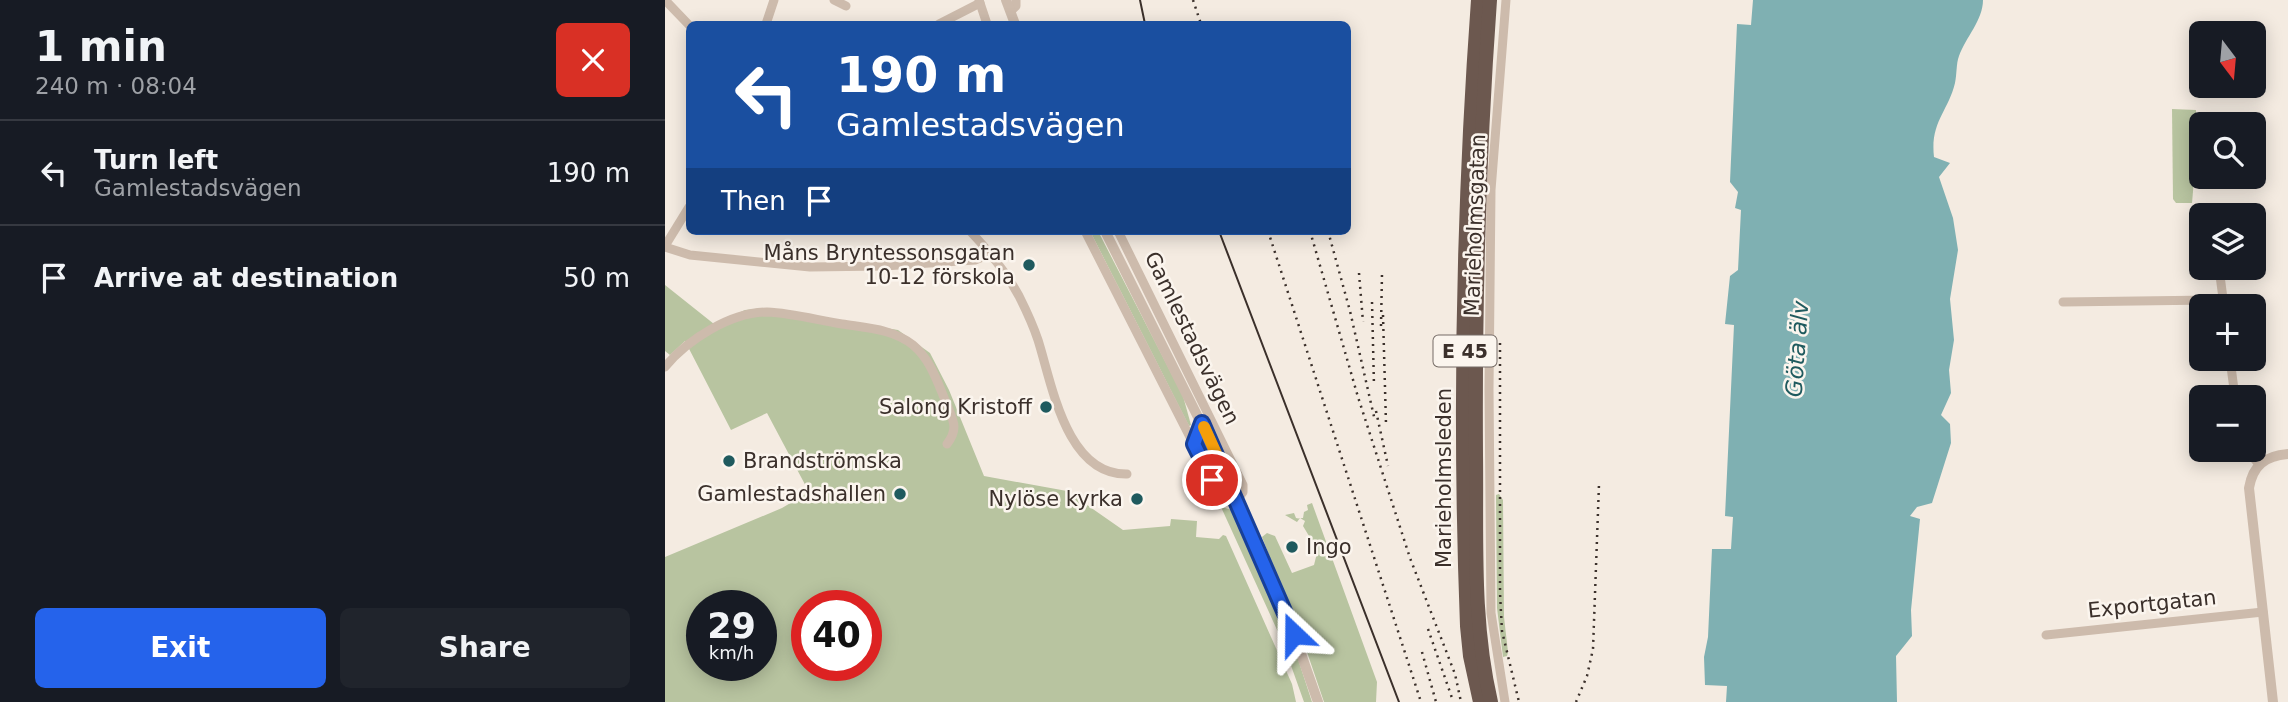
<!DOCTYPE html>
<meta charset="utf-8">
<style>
body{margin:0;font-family:"DejaVu Sans",sans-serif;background:#20242c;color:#f1f3f6;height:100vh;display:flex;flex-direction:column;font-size:26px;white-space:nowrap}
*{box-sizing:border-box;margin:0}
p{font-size:23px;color:#9ea1a6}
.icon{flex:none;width:38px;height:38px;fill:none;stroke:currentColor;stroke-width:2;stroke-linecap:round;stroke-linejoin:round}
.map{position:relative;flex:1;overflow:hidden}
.details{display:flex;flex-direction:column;background:#171b24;width:665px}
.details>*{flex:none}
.top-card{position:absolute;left:21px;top:21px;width:665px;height:214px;border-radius:10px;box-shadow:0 4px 18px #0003;background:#1a4fa0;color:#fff;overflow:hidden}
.needle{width:46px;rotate:164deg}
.fabs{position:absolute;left:1524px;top:21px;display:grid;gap:14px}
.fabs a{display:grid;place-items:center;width:77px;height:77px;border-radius:10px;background:#171b24;box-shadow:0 4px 18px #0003;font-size:35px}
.speed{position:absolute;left:21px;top:590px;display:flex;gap:14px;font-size:35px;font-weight:700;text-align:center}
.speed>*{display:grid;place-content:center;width:91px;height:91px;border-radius:50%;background:#171b24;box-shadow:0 4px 18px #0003;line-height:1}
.speed small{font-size:18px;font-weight:400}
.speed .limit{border:10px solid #d22;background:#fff;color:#111}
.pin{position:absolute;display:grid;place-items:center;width:60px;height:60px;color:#fff;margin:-30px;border:4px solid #fff;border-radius:50%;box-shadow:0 2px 7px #0007}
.me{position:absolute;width:77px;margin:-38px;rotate:337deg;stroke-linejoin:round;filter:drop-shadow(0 0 5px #0008)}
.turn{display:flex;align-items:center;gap:24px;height:147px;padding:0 35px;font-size:32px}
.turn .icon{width:91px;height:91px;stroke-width:2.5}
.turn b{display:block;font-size:49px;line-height:60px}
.then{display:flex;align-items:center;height:66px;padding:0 35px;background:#0003;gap:14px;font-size:26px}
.round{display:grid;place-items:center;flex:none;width:74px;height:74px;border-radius:10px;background:#20242c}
.overview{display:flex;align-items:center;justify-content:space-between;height:119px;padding:0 35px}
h1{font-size:42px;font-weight:800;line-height:52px}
.primary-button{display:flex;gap:14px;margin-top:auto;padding:14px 35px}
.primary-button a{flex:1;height:80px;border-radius:10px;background:#2563eb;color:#fff;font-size:28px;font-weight:800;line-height:80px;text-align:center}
.primary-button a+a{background:#20242c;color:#f1f3f6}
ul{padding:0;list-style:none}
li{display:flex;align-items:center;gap:21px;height:105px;padding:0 35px;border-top:2px solid #363941}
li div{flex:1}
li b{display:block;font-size:26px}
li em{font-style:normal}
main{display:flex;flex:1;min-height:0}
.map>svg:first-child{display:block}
</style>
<main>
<section class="details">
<div class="overview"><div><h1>1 min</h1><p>240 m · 08:04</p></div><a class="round" style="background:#d93025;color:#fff"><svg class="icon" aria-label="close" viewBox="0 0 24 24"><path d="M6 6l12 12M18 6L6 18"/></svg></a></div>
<ul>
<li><svg class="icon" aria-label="left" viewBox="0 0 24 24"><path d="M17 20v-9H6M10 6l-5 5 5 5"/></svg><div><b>Turn left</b><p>Gamlestadsvägen</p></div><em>190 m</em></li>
<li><svg class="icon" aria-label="arrive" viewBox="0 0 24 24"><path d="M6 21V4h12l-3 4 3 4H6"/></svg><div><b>Arrive at destination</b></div><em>50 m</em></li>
</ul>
<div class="primary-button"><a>Exit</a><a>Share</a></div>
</section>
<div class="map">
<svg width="1623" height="702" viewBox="0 0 1623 702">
<rect width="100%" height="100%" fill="#f4ebe1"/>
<g fill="#b8c4a0" fill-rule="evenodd">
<polygon points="1507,109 1531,110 1532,144 1527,203 1511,203 1508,199"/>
<polygon points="425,231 433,231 518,396 526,425 524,426"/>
<path d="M 0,285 L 49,324 L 80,310 L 98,308 L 233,330 L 265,353 L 284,390 L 319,476 L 402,491 L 458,530 L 505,526 L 506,519 L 532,521 L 531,537 L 554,539 L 558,535 L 561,536 L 627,684 L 631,702 L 0,702 L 0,557 L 117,508 L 144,492 L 102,413 L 66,430 L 20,341 L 5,355 L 0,351 ZM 37,606 L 96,606 L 96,665 L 37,665 ZM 142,606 L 201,606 L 201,665 L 142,665 Z"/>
<polygon points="834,494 838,500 839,617 843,652 842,656 838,657 832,608 831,495"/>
<path d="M 647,503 L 712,682 L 711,702 L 659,702 L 643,655 L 597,537 L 602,533 L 610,536 L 627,573 L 649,565 L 652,553 L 649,541 L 647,541 L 638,526 L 640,521 L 635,518 L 632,522 L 620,515 L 629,513 L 631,518 C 633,519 636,518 638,518 L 639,512 L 643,510 L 642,505 Z"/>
<polygon points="556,507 568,510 576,529 633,659 647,702 639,702 618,643"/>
</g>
<path fill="#7fb0b2" d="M 1088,0 L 1318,0 C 1318,20 1301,37 1294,56 C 1291,64 1292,74 1290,83 C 1283,112 1265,122 1269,157 L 1285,163 L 1274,177 L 1288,218 L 1293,250 L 1285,299 L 1289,340 L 1284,370 L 1286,393 L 1276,415 L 1285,424 L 1286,443 L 1267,503 L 1252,507 L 1245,516 L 1255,519 L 1246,610 L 1247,636 L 1231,656 L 1232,702 L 1061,702 L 1062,686 L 1040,685 L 1039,657 L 1043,637 L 1047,549 L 1066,549 L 1068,517 L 1060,516 L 1069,325 L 1060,324 L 1065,276 L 1073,270 L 1076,210 L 1070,208 L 1073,192 L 1065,182 L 1072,24 L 1086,25 Z"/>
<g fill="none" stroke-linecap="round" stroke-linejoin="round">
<g stroke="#cdbbac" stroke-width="9">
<polyline points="0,0 24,25"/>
<polyline points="169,0 181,6"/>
<polyline points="314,0 322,24"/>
<polyline points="346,11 351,6 351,0"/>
<polyline points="101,24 109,0"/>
<polyline points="274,24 315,3"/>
<polyline points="1544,210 1546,215"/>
<path d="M 305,231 C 324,251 341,272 354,296 C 361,310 368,325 373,340 C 387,384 401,475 462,474"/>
<path d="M 420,231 L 556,498 C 564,502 573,500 578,492 L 578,485 L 453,231"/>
<polyline points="0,246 24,207"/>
<polyline points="0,247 25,255 145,267 219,266 310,260 325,254"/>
<polyline points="1554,268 1559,306"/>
<polyline points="1398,302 1546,300 1558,302"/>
<polyline points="1565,359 1570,397"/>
<path d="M 0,367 C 22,340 66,312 102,312 C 127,313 152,320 177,324 C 202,328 228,329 248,345 C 265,359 272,381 280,400 C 287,419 295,427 282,444"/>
<polyline points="1581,450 1594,464"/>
<polyline points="1381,635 1598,612"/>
<polyline points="840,702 826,613 824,389 826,190 841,0"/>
</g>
<g stroke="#cdbbac" stroke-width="10">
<polyline points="341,0 350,24"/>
<polyline points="440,231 551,453 629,634 653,702"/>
<path d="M 1608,702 L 1584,488 C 1588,465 1600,456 1623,454"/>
</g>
<g stroke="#6c584f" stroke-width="14">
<path d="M 813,0 C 798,207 794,418 802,626 L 805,656 L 815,702"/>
<path d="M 825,0 C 814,152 810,302 811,455 C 812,537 807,621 826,702"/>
</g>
<g stroke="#3b302b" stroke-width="2">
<polyline points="475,0 480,24"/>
<polyline points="554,231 734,702"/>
</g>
<g stroke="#3b302b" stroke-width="2.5" stroke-dasharray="2 5" stroke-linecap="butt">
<polyline points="528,0 536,24"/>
<polyline points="603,231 756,702"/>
<polyline points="645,231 693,397 745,558 790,674 796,702"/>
<polyline points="663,231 685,311 710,421"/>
<polyline points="694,273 698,322"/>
<polyline points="707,302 709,386"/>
<polyline points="718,315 721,424"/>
<polyline points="716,326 717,274"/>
<polyline points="835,343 835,593 837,631 854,702"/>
<polyline points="711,411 723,466"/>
<polyline points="763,629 787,698"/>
<polyline points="757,652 771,702"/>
<polyline points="911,702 922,676 928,649 934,484"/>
</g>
</g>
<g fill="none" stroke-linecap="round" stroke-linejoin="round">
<defs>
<polyline id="route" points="547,480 529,444 537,423 629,634"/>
</defs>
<use href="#route" stroke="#184099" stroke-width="18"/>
<use href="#route" stroke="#2563eb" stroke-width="12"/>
<polyline stroke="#f59e0b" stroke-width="12" points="539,427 563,480"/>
</g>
<g fill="#1f5a5e" stroke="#fbf5ee" stroke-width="2.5">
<circle cx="364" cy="265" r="7"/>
<circle cx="381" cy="407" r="7"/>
<circle cx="64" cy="461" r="7"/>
<circle cx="235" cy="494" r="7"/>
<circle cx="472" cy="499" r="7"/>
<circle cx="627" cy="547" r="7"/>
</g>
<g text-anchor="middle" stroke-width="5" stroke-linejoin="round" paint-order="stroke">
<rect fill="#fbf5ee" stroke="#756b66" stroke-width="2" x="768.5" y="335.5" width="63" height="31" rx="5"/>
<g font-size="19" font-weight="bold" fill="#3b302b">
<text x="800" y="358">E 45</text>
</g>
<g font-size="21" fill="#3b302b" stroke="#fbf5ee">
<text transform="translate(810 225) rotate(-88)" y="7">Marieholmsgatan</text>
<text transform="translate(527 338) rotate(64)" y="7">Gamlestadsvägen</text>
<text transform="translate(779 478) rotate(-90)" y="7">Marieholmsleden</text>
<text transform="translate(1487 604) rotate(-6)" y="7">Exportgatan</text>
</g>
<g font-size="21" fill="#3b302b" stroke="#fbf5ee" text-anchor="end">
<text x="350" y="260">Måns Bryntessonsgatan<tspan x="350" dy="24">10-12 förskola</tspan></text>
<text x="367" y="414">Salong Kristoff</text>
<text x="78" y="468" text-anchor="start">Brandströmska</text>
<text x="221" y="501">Gamlestadshallen</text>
<text x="458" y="506">Nylöse kyrka</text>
<text x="641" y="554" text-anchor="start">Ingo</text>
</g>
<g font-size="23" font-style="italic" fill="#1f5a5e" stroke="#fbf5ee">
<text transform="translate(1132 349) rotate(-86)" y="8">Göta älv</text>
</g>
</g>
</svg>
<div class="fabs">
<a><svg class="needle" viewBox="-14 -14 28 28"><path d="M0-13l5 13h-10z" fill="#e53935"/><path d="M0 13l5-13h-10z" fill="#9ea1a6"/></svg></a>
<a><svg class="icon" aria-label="search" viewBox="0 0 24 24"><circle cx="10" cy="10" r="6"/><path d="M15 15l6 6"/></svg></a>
<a><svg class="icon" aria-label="layers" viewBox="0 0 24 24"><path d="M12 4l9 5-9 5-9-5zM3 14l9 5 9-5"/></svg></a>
<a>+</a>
<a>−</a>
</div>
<div class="speed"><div>29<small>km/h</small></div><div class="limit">40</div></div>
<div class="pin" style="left:547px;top:480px;background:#d93025"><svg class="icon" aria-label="arrive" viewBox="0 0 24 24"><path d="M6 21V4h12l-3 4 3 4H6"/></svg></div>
<svg class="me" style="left:629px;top:634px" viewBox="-20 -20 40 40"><path d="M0-17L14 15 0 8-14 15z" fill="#2563eb" stroke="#fff" stroke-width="4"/></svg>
<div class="top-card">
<div class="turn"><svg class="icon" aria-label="left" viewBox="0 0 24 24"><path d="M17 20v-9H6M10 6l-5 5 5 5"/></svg><div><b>190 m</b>Gamlestadsvägen</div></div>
<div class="then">Then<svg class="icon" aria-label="arrive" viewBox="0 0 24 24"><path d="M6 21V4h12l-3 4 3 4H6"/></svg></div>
</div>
</div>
</main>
